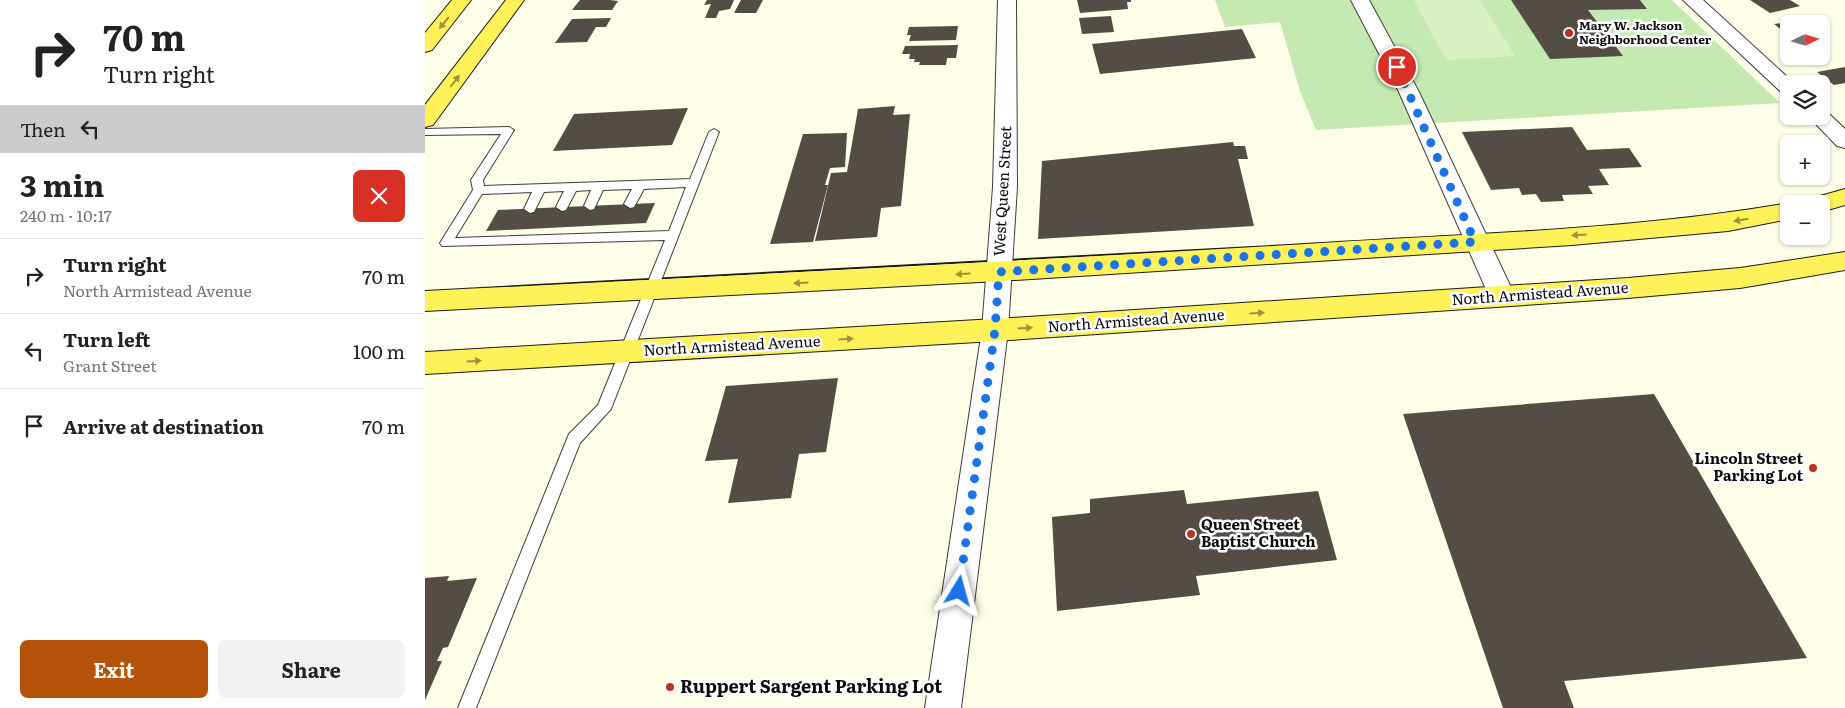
<!DOCTYPE html>
<meta charset="utf-8">
<style>
body{margin:0;font-family:Literata,serif;background:#f2f2f2;color:#222;height:100vh;display:flex;flex-direction:column;font-size:19px;white-space:nowrap}
*{box-sizing:border-box;margin:0}
p{font-size:16px;color:#767676}
.icon{flex:none;width:28px;height:28px;fill:none;stroke:currentColor;stroke-width:2;stroke-linecap:round;stroke-linejoin:round}
.map{position:relative;flex:1;overflow:hidden}
.drawer{display:flex;flex-direction:column;background:#fff;width:425px}
.drawer>*{flex:none}
.guide{background:#fff;color:#222;overflow:hidden}
.needle{width:32px;rotate:85deg}
.controls{position:absolute;left:1355px;top:15px;display:grid;gap:10px}
.controls a{display:grid;place-items:center;width:50px;height:50px;border-radius:8px;background:#fff;box-shadow:0 1px 4px #0004;font-size:25px}
.pin{position:absolute;display:grid;place-items:center;width:42px;height:42px;color:#fff;margin:-21px;border:2px solid #fff;border-radius:50%;box-shadow:0 1px 5px #0007}
.me{position:absolute;width:55px;margin:-28px;rotate:8deg;stroke-linejoin:round;filter:drop-shadow(0 0 4px #0008)}
.turn{display:flex;align-items:center;gap:18px;height:105px;padding:0 20px;font-size:22px}
.turn .icon{width:65px;height:65px;stroke-width:2.5}
.turn b{display:block;font-size:35px;line-height:42px}
.then{display:flex;align-items:center;height:48px;padding:0 20px;background:#0003;gap:10px;font-size:19px}
.round{display:grid;place-items:center;flex:none;width:52px;height:52px;border-radius:8px;background:#f2f2f2}
.headline{display:flex;align-items:center;justify-content:space-between;height:85px;padding:0 20px}
h1{font-size:30px;font-weight:700;line-height:38px}
.action{display:flex;gap:10px;margin-top:auto;padding:10px 20px}
.action a{flex:1;height:58px;border-radius:8px;background:#b45309;color:#fff;font-size:20px;font-weight:700;line-height:58px;text-align:center}
.action a+a{background:#f2f2f2;color:#222}
ul{padding:0;list-style:none}
li{display:flex;align-items:center;gap:15px;height:75px;padding:0 20px;border-top:1px solid #e0e0e0}
li div{flex:1}
li b{display:block;font-size:19px}
li em{font-style:normal}
main{display:flex;flex:1;min-height:0}
.map>svg:first-child{display:block}
</style>
<main>
<section class="drawer">
<div class="guide">
<div class="turn"><svg class="icon" aria-label="right" viewBox="0 0 24 24"><path d="M7 20v-9h11M14 6l5 5-5 5"/></svg><div><b>70 m</b>Turn right</div></div>
<div class="then">Then<svg class="icon" aria-label="left" viewBox="0 0 24 24"><path d="M17 20v-9H6M10 6l-5 5 5 5"/></svg></div>
</div>
<div class="headline"><div><h1>3 min</h1><p>240 m · 10:17</p></div><a class="round" style="background:#d93025;color:#fff"><svg class="icon" aria-label="close" viewBox="0 0 24 24"><path d="M6 6l12 12M18 6L6 18"/></svg></a></div>
<ul>
<li><svg class="icon" aria-label="right" viewBox="0 0 24 24"><path d="M7 20v-9h11M14 6l5 5-5 5"/></svg><div><b>Turn right</b><p>North Armistead Avenue</p></div><em>70 m</em></li>
<li><svg class="icon" aria-label="left" viewBox="0 0 24 24"><path d="M17 20v-9H6M10 6l-5 5 5 5"/></svg><div><b>Turn left</b><p>Grant Street</p></div><em>100 m</em></li>
<li><svg class="icon" aria-label="arrive" viewBox="0 0 24 24"><path d="M6 21V4h12l-3 4 3 4H6"/></svg><div><b>Arrive at destination</b></div><em>70 m</em></li>
</ul>
<div class="action"><a>Exit</a><a>Share</a></div>
</section>
<div class="map">
<svg width="1420" height="708" viewBox="0 0 1420 708">
<rect width="100%" height="100%" fill="#fffee8"/>
<polygon fill="#c5eab1" points="790,0 1247,0 1355,103 891,130 875,91 855,22 800,27"/>
<polygon fill="#d9f1c3" points="989,0 1055,0 1090,56 1021,60"/>
<g fill="#534d46">
<polygon points="155,0 185,0 193,1 187,10 147,10"/>
<polygon points="282,0 309,0 305,9 294,11 291,18 280,18 286,4 279,5"/>
<polygon points="316,0 338,0 331,13 309,13"/>
<polygon points="652,0 706,0 706,2 702,2 703,9 655,13"/>
<polygon points="1086,0 1215,0 1222,9 1163,10 1198,56 1125,59"/>
<polygon points="1325,0 1365,0 1375,6 1345,13"/>
<polygon points="686,16 689,32 657,34 654,18"/>
<polygon points="186,18 181,27 171,27 162,42 130,43 147,19"/>
<polygon points="1371,20 1386,21 1390,24 1364,24 1364,36 1349,24 1358,23 1356,21"/>
<polygon points="533,26 531,40 484,41 486,35 482,35 484,27"/>
<polygon points="817,29 831,58 675,74 667,44"/>
<polygon points="533,45 531,58 522,58 521,65 494,65 495,62 489,62 490,59 484,59 485,54 477,54 480,46"/>
<polygon points="1420,67 1420,83 1409,85 1392,72"/>
<polygon points="470,106 468,115 485,114 476,206 456,208 452,237 390,241 406,173 422,172 433,109"/>
<polygon points="263,108 247,145 128,151 149,114"/>
<polygon points="1147,127 1162,150 1204,148 1217,167 1174,169 1184,185 1163,186 1168,194 1137,195 1139,201 1116,202 1111,194 1097,195 1094,188 1066,190 1037,132"/>
<polygon points="422,133 420,167 405,168 400,185 403,185 388,242 345,244 378,134"/>
<polygon points="808,142 809,146 820,146 823,159 813,159 829,226 613,239 617,161"/>
<polygon points="230,203 221,223 61,231 73,210"/>
<polygon points="413,378 401,452 374,454 366,498 303,503 313,459 280,461 301,386"/>
<polygon points="1229,394 1382,658 1139,681 1149,708 1078,708 978,414"/>
<polygon points="759,490 762,504 893,491 912,560 771,576 775,595 632,611 627,517 665,513 665,499"/>
<polygon points="24,576 22,581 52,578 23,647 18,648 12,661 17,661 0,700 0,578"/>
</g>
<g fill="none" stroke-linecap="round" stroke-linejoin="round">
<defs>
<path id="service" d="M 84,127 L 89,130 L 58,180 L 59,186 L 265,179 L 284,132 L 289,129 L 294,132 L 186,409 L 155,443 L 51,708 L 33,708 L 142,439 L 144,434 L 173,405 L 240,240 L 17,246 L 15,243 L 48,190 L 46,180 L 76,134 L 0,135 L 0,129 ZM 261,187 L 244,231 L 30,238 L 57,194 L 107,192 L 99,209 L 105,213 L 109,212 L 119,192 L 139,191 L 131,207 L 137,211 L 141,210 L 151,191 L 166,190 L 159,206 L 165,210 L 169,209 L 178,190 L 207,189 L 199,204 L 205,208 L 209,207 L 219,189 Z"/>
<g id="minor">
<polygon points="573,0 591,0 592,187 583,330 536,708 500,708 557,330 568,187"/>
<polygon points="926,0 944,0 994,92 1090,296 1086,303 1077,306 1068,303 1064,296 974,92"/>
<polygon points="1258,0 1278,0 1370,84 1364,84 1364,95 1357,93"/>
<polygon points="1396,110 1401,111 1420,129 1420,148 1412,146 1383,116 1396,116"/>
</g>
<g id="primary">
<polygon points="27,0 46,0 7,50 0,52 0,33"/>
<polygon points="81,0 99,0 8,125 0,127 0,105"/>
<polygon points="1420,189 1420,205 1396,212 1396,204 1384,204 1388,198"/>
<path d="M 1364,203 L 1368,204 L 1364,204 L 1364,219 L 1303,231 L 1147,245 L 574,281 L 0,311 L 0,291 C 288,277 576,262 865,245 C 1029,234 1202,231 1364,203 Z"/>
<polygon points="1420,252 1420,270 1315,288 1203,298 570,341 0,374 0,352 570,319 1203,278 1315,268"/>
</g>
</defs>
<use href="#service" stroke="#3d3d3d" stroke-width="2"/>
<use href="#minor" stroke="#3d3d3d" stroke-width="2"/>
<use href="#primary" stroke="#1b1b1b" stroke-width="2"/>
<use href="#service" fill="#fff" fill-rule="evenodd"/>
<use href="#minor" fill="#fff" fill-rule="evenodd"/>
<use href="#primary" fill="#fff258" fill-rule="evenodd"/>
</g>
<defs><path id="oneway-solid" d="M-6-.8H1V-3.2L6.5 0L1 3.2V.8H-6Z" transform="scale(1.25)"/></defs>
<g fill="#9d9539">
<use href="#oneway-solid" transform="translate(19 23) rotate(129)"/>
<use href="#oneway-solid" transform="translate(30 81) rotate(-52)"/>
<use href="#oneway-solid" transform="translate(1316 220) rotate(170)"/>
<use href="#oneway-solid" transform="translate(1154 235) rotate(176)"/>
<use href="#oneway-solid" transform="translate(538 274) rotate(177)"/>
<use href="#oneway-solid" transform="translate(376 283) rotate(177)"/>
<use href="#oneway-solid" transform="translate(832 313) rotate(-4)"/>
<use href="#oneway-solid" transform="translate(600 328) rotate(-4)"/>
<use href="#oneway-solid" transform="translate(421 339) rotate(-3)"/>
<use href="#oneway-solid" transform="translate(49 361) rotate(-3)"/>
</g>
<g fill="none" stroke-linecap="round" stroke-linejoin="round">
<polyline stroke="#1a73e8" stroke-width="9" stroke-dasharray="0 16.2" points="534,591 570,330 574,272 1050,242 972,67"/>
</g>
<g fill="#bf311e" stroke="#fff" stroke-width="2">
<circle cx="1144" cy="33" r="5"/>
<circle cx="1388" cy="468" r="5"/>
<circle cx="766" cy="534" r="5"/>
<circle cx="245" cy="687" r="5"/>
</g>
<g text-anchor="middle" stroke-width="5" stroke-linejoin="round" paint-order="stroke">
<g font-size="12" font-weight="bold" fill="#0a0a0a" stroke="#fff" text-anchor="start">
<text x="1154" y="30">Mary W. Jackson<tspan x="1154" dy="14">Neighborhood Center</tspan></text>
</g>
<g font-size="15" fill="#0a0a0a" stroke="#fff">
<text transform="translate(578 191) rotate(-87)" y="5">West Queen Street</text>
<text transform="translate(1115 294) rotate(-4)" y="5">North Armistead Avenue</text>
<text transform="translate(711 321) rotate(-4)" y="5">North Armistead Avenue</text>
<text transform="translate(307 346) rotate(-3)" y="5">North Armistead Avenue</text>
</g>
<g font-size="15" font-weight="bold" fill="#0a0a0a" stroke="#fff" text-anchor="end">
<text x="1378" y="464">Lincoln Street<tspan x="1378" dy="17">Parking Lot</tspan></text>
<text x="776" y="530" text-anchor="start">Queen Street<tspan x="776" dy="17">Baptist Church</tspan></text>
</g>
<g font-size="18" font-weight="bold" fill="#0a0a0a" stroke="#fff" text-anchor="start">
<text x="255" y="693">Ruppert Sargent Parking Lot</text>
</g>
</g>
</svg>
<div class="controls">
<a><svg class="needle" viewBox="-14 -14 28 28"><path d="M0-13l5 13h-10z" fill="#e53935"/><path d="M0 13l5-13h-10z" fill="#767676"/></svg></a>
<a><svg class="icon" aria-label="layers" viewBox="0 0 24 24"><path d="M12 4l9 5-9 5-9-5zM3 14l9 5 9-5"/></svg></a>
<a>+</a>
<a>−</a>
</div>
<div class="pin" style="left:972px;top:67px;background:#d93025"><svg class="icon" aria-label="arrive" viewBox="0 0 24 24"><path d="M6 21V4h12l-3 4 3 4H6"/></svg></div>
<svg class="me" style="left:534px;top:591px" viewBox="-20 -20 40 40"><path d="M0-17L14 15 0 8-14 15z" fill="#1a73e8" stroke="#fff" stroke-width="4"/></svg>
</div>
</main>
